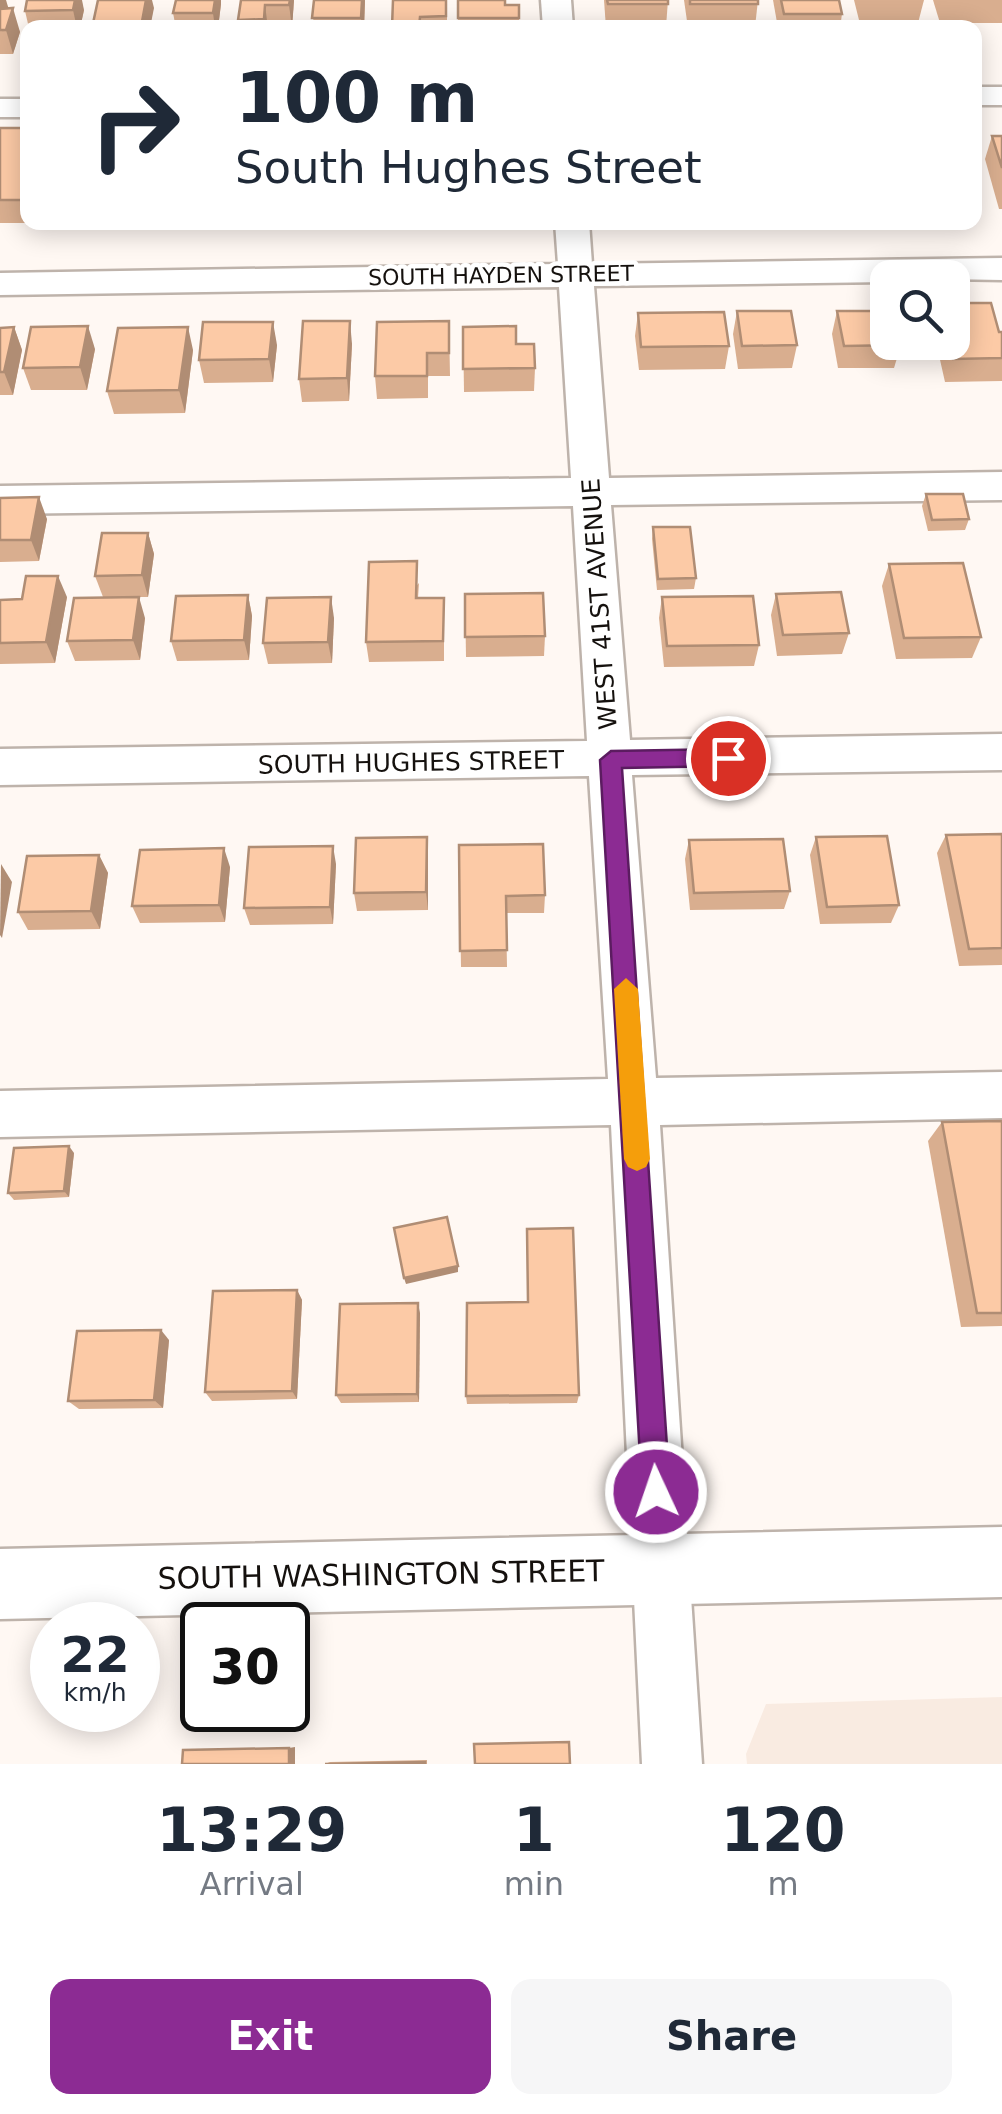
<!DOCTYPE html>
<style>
body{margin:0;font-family:"DejaVu Sans",sans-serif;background:#f6f6f7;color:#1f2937;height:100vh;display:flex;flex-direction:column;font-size:38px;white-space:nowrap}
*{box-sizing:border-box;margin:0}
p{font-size:32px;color:#747a83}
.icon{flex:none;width:55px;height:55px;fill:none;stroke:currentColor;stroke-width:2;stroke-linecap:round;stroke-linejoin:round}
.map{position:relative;height:1764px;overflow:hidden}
.details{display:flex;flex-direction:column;background:#fff;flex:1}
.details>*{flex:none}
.banner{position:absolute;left:20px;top:20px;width:962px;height:210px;border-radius:20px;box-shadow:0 5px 25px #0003;background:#fff;color:#1f2937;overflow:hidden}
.tools{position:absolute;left:870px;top:260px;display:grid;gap:20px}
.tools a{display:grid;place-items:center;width:100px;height:100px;border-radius:20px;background:#fff;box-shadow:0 5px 25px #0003;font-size:50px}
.speed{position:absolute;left:30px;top:1602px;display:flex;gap:20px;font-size:50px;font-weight:700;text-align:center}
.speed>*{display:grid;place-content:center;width:130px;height:130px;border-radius:50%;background:#fff;box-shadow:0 5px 25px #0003;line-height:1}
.speed small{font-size:25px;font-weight:400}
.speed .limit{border:5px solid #111;border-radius:15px;background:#fff;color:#111}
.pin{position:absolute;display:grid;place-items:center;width:85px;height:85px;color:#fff;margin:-42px;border:5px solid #fff;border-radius:50%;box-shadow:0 2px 10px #0007}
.me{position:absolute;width:110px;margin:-55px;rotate:357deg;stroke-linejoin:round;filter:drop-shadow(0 0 8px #0008)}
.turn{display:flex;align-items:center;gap:35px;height:210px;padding:0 50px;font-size:45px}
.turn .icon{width:130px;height:130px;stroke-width:2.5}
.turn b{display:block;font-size:70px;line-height:85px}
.eta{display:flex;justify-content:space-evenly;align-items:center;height:170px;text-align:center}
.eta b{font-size:60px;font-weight:800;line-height:70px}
.button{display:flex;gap:20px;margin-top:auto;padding:20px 50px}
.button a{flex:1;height:115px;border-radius:20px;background:#8c2b93;color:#fff;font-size:40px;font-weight:800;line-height:115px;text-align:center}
.button a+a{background:#f6f6f7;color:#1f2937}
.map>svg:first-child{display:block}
</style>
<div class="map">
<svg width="1002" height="1764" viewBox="0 0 1002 1764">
<rect width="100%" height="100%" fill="#fff8f3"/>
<polygon fill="#f9ebe1" points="1002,1697 1002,1764 747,1764 746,1754 766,1704"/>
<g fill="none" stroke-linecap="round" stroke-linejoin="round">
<defs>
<g id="minor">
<polygon points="541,0 571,0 573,28 543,28"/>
<rect x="975" y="87" width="27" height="18"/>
<rect x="0" y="99" width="28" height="18"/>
<polygon points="555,222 589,222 592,264 1002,258 1002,280 888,278 888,282 594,286 609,478 1002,472 1002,500 611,505 630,740 1002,734 1002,770 632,775 656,1078 1002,1072 1002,1118 660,1125 702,1764 642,1764 611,1125 0,1137 0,1091 608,1079 589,776 0,785 0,749 587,741 573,506 0,514 0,486 571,478 559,287 0,295 0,273 558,264"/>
</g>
<polygon id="major" points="1002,1527 1002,1597 0,1619 0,1549"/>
</defs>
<use href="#minor" stroke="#beb3ab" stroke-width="5"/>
<use href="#major" stroke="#beb3ab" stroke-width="5"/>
<use href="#minor" fill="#fff" fill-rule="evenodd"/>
<use href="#major" fill="#fff" fill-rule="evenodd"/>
</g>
<g fill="#d9ae8f">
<polygon points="0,0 9,8 20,32 13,54 0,54"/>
<polygon points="241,0 294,0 292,28 239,28 238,20"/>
<polygon points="314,0 365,0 364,28 313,28"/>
<polygon points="447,0 447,28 392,28"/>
<polygon points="458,0 505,5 519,5 519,28 458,28"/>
<polygon points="604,0 668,0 666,27 606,28"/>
<polygon points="684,0 758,0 755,27 688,28"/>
<polygon points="773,0 839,0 842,14 840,28 778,28"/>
<polygon points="854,0 924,0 918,23 860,24"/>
<polygon points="933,0 1002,0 1002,23 940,23"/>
<polygon points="221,4 218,28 176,28 173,13"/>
<polygon points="84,10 80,28 29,28 25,11"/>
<polygon points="0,128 28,128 28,222 29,223 0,223"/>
<polygon points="992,136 1002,136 1002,209 999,209 985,159"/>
<polygon points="737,311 797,345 792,368 738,369 733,334"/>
<polygon points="837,311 901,345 894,368 838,368 832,334"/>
<polygon points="638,313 729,346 725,369 639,370 635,336"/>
<polygon points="449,321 450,376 428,376 428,398 377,399 375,376"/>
<polygon points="14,327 22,350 13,395 0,395 0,328"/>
<polygon points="463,327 516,344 535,368 534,391 464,392"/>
<polygon points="999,332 1002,332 1002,381 945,382 936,342 952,342"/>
<polygon points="352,344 349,401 302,402 299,379"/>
<polygon points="277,345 273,382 204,383 199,360"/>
<polygon points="95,349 87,390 31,390 23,368"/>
<polygon points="193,350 185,413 114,414 107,391"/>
<polygon points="926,494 969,519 965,530 928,531 922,506"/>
<polygon points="0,498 47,519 39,561 0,562"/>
<polygon points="653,527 696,578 694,589 657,590 652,539"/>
<polygon points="148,533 154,554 148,597 103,597 95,576"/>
<polygon points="889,564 981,637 972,658 896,659 882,586"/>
<polygon points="419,583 418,598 444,598 444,661 369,662 366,642"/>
<polygon points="465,594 545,636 544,656 466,657"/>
<polygon points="776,594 849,633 842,654 777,656 771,615"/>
<polygon points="248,595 252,616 249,660 177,661 171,641"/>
<polygon points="67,597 55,663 0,664 0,600"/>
<polygon points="662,597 759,645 754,666 664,667 659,618"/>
<polygon points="145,618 140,660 75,661 67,641"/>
<polygon points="334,618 332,663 268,664 263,643"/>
<polygon points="1002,834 1002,965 959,966 937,853 946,835"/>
<polygon points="427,837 428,855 428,910 357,911 354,893"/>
<polygon points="816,837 899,905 891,923 820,924 810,855"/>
<polygon points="689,840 790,891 784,909 690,910 685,859"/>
<polygon points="459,845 545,895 544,913 506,913 507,967 461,967"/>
<polygon points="99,855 108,873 100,929 28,930 18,912"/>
<polygon points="336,864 333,924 250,925 244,908"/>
<polygon points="230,867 225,922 140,923 132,906"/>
<polygon points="1002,1121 1002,1326 961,1327 928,1141 942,1122"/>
<polygon points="74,1153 69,1197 14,1200 8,1193"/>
<polygon points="527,1229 579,1395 577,1403 467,1404 466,1396 527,1302"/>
<polygon points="297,1290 302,1300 297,1399 212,1401 205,1392"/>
<polygon points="420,1313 419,1402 341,1403 336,1395"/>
<polygon points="169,1340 163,1408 79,1409 68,1401"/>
<polygon points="427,1760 427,1764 325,1764 330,1762"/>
</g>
<g fill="#b08d74">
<polygon points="0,0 6,0 9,10 3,32 0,23"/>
<polygon points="75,0 82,0 84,10 80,28 77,28 73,10"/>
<polygon points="146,0 152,0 154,8 150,28 141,28"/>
<polygon points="215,0 221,0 221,4 218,28 215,28 213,13"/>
<polygon points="290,0 294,0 292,28 289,5"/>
<polygon points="362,0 365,0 364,28 362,28 361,18"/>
<polygon points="265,5 268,28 265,28 264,19"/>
<polygon points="13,8 20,32 13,54 6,30"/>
<polygon points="28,180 28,217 22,200"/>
<polygon points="350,321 352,344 349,401 347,378"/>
<polygon points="273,322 277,345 273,382 269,359"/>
<polygon points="88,326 95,349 87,390 80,367"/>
<polygon points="14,327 22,350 13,395 4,372"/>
<polygon points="188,327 193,350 185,413 179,390"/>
<polygon points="39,497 47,519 39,561 31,540"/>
<polygon points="148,533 154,554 148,597 142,575"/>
<polygon points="58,576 67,597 55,663 46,642"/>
<polygon points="248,595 252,616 249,660 244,640"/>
<polygon points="139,597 145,618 140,660 133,640"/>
<polygon points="331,597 334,618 332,663 328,642"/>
<polygon points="427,837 428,855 428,910 426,892"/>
<polygon points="333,846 336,864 333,924 330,907"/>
<polygon points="224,848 230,867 225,922 219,905"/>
<polygon points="99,855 108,873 100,929 91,911"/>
<polygon points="1,864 12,882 2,938 0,935"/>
<polygon points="69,1146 74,1153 69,1197 64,1191"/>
<polygon points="458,1266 458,1272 406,1284 404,1278"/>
<polygon points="297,1290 302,1300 297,1399 292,1391"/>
<polygon points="418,1303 420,1313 419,1402 417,1394"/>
<polygon points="161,1330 169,1340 163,1408 154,1400"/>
<polygon points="295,1747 295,1764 289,1764 289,1748"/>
</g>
<g fill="#fccaa6" stroke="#b08d74" stroke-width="2.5">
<polygon points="27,0 75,0 73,10 25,11"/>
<polygon points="98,0 146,0 141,27 92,28"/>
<polygon points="176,0 215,0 213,13 173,13"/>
<polygon points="241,0 290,0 289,5 265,5 264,19 238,20"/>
<polygon points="314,0 362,0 361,18 312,18"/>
<polygon points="393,0 446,0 446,16 420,17 419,27 392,27"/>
<polygon points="458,0 505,0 505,5 519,5 519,18 458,18"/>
<polygon points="607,0 668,0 668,4 608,4"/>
<rect x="690" y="0" width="68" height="4"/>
<polygon points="781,0 839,0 842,14 784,14"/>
<polygon points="13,8 6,30 0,30 0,9"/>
<polygon points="0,128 28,128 28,180 22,200 0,200"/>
<polygon points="992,136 1002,136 1002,168"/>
<polygon points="952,303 991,303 999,332 1002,332 1002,358 953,359 949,342 952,342"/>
<polygon points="737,311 791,311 797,345 742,346"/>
<polygon points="837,311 888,311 888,342 900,342 901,345 844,346"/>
<polygon points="724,312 729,346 641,347 638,313"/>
<polygon points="303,321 350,321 347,378 299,379"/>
<polygon points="449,321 449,353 427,353 427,376 375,376 377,322"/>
<polygon points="203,322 273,322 269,359 199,360"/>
<polygon points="88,326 80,367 23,368 31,327"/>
<polygon points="516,326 516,344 534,344 535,368 463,369 463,327"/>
<polygon points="14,327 4,372 0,372 0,328"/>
<polygon points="188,327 179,390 107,391 118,328"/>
<polygon points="926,494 963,494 969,519 932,520"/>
<polygon points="39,497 31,540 0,540 0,498"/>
<polygon points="653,527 690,527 696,578 658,579"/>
<polygon points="102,533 148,533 142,575 95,576"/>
<polygon points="417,561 416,598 444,598 443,641 366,642 369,562"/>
<polygon points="963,563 981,637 904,638 889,564"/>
<polygon points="26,576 58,576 46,642 0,643 0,600 22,599"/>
<polygon points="841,592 849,633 783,635 776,594"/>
<polygon points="543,593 545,636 465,637 465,594"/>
<polygon points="248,595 244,640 171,641 176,596"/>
<polygon points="753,596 759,645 667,646 662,597"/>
<polygon points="139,597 133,640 67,641 74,598"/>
<polygon points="331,597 328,642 263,643 267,598"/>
<polygon points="1002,834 1002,948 969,949 946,835"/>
<polygon points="887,836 899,905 827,907 816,837"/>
<polygon points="427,837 426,892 354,893 356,838"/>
<polygon points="783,839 790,891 694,893 689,840"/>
<polygon points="543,844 545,895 506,896 507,950 460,951 459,845"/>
<polygon points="333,846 330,907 244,908 249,847"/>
<polygon points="224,848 219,905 132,906 140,850"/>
<polygon points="99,855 91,911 18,912 27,856"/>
<polygon points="1002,1121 1002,1313 977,1313 942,1122"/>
<polygon points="69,1146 64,1191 8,1193 14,1148"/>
<polygon points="447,1217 458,1266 404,1278 394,1228"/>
<polygon points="573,1228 579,1395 466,1396 467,1303 528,1302 527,1229"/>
<polygon points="297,1290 292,1391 205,1392 213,1291"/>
<polygon points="418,1303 417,1394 336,1395 340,1304"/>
<polygon points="161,1330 154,1400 68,1401 77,1331"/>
<polygon points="569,1742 570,1764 475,1764 474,1744"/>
<polygon points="289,1748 289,1764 182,1764 183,1750"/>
<polygon points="425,1762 425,1764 325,1764"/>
</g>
<polygon fill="#8c2b93" stroke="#5b1c60" stroke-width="2.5" points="728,749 739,758 728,766 622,768 670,1492 666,1502 656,1506 646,1502 642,1492 600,760 611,751"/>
<polygon fill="#f59e0b" points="626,978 638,989 650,1159 646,1167 637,1171 628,1167 624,1159 614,989"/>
<g text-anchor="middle" stroke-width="9" stroke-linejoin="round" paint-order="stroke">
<g font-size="22" fill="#15110e" stroke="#fff">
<text transform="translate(501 275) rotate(-1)" y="8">SOUTH HAYDEN STREET</text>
</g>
<g font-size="25" fill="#15110e" stroke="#fff">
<text transform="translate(599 604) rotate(-94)" y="9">WEST 41ST AVENUE</text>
<text transform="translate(411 762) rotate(-1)" y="9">SOUTH HUGHES STREET</text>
</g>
<g font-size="30" fill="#15110e" stroke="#fff">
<text transform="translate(381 1575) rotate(-1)" y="10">SOUTH WASHINGTON STREET</text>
</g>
</g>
</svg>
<div class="tools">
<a><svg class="icon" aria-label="search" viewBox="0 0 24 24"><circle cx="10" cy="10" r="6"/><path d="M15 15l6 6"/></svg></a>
</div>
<div class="speed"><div>22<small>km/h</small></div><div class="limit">30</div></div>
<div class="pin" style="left:728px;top:758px;background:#d93025"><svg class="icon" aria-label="arrive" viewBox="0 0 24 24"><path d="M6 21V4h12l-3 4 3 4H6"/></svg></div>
<svg class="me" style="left:656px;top:1492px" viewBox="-20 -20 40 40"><circle r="17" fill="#8c2b93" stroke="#fff" stroke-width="3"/><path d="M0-11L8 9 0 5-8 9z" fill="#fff"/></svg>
<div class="banner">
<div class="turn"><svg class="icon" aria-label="right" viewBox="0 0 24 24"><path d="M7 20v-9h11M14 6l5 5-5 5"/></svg><div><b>100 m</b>South Hughes Street</div></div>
</div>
</div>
<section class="details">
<div class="eta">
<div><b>13:29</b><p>Arrival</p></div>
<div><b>1</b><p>min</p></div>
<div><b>120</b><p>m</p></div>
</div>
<div class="button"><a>Exit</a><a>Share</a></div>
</section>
